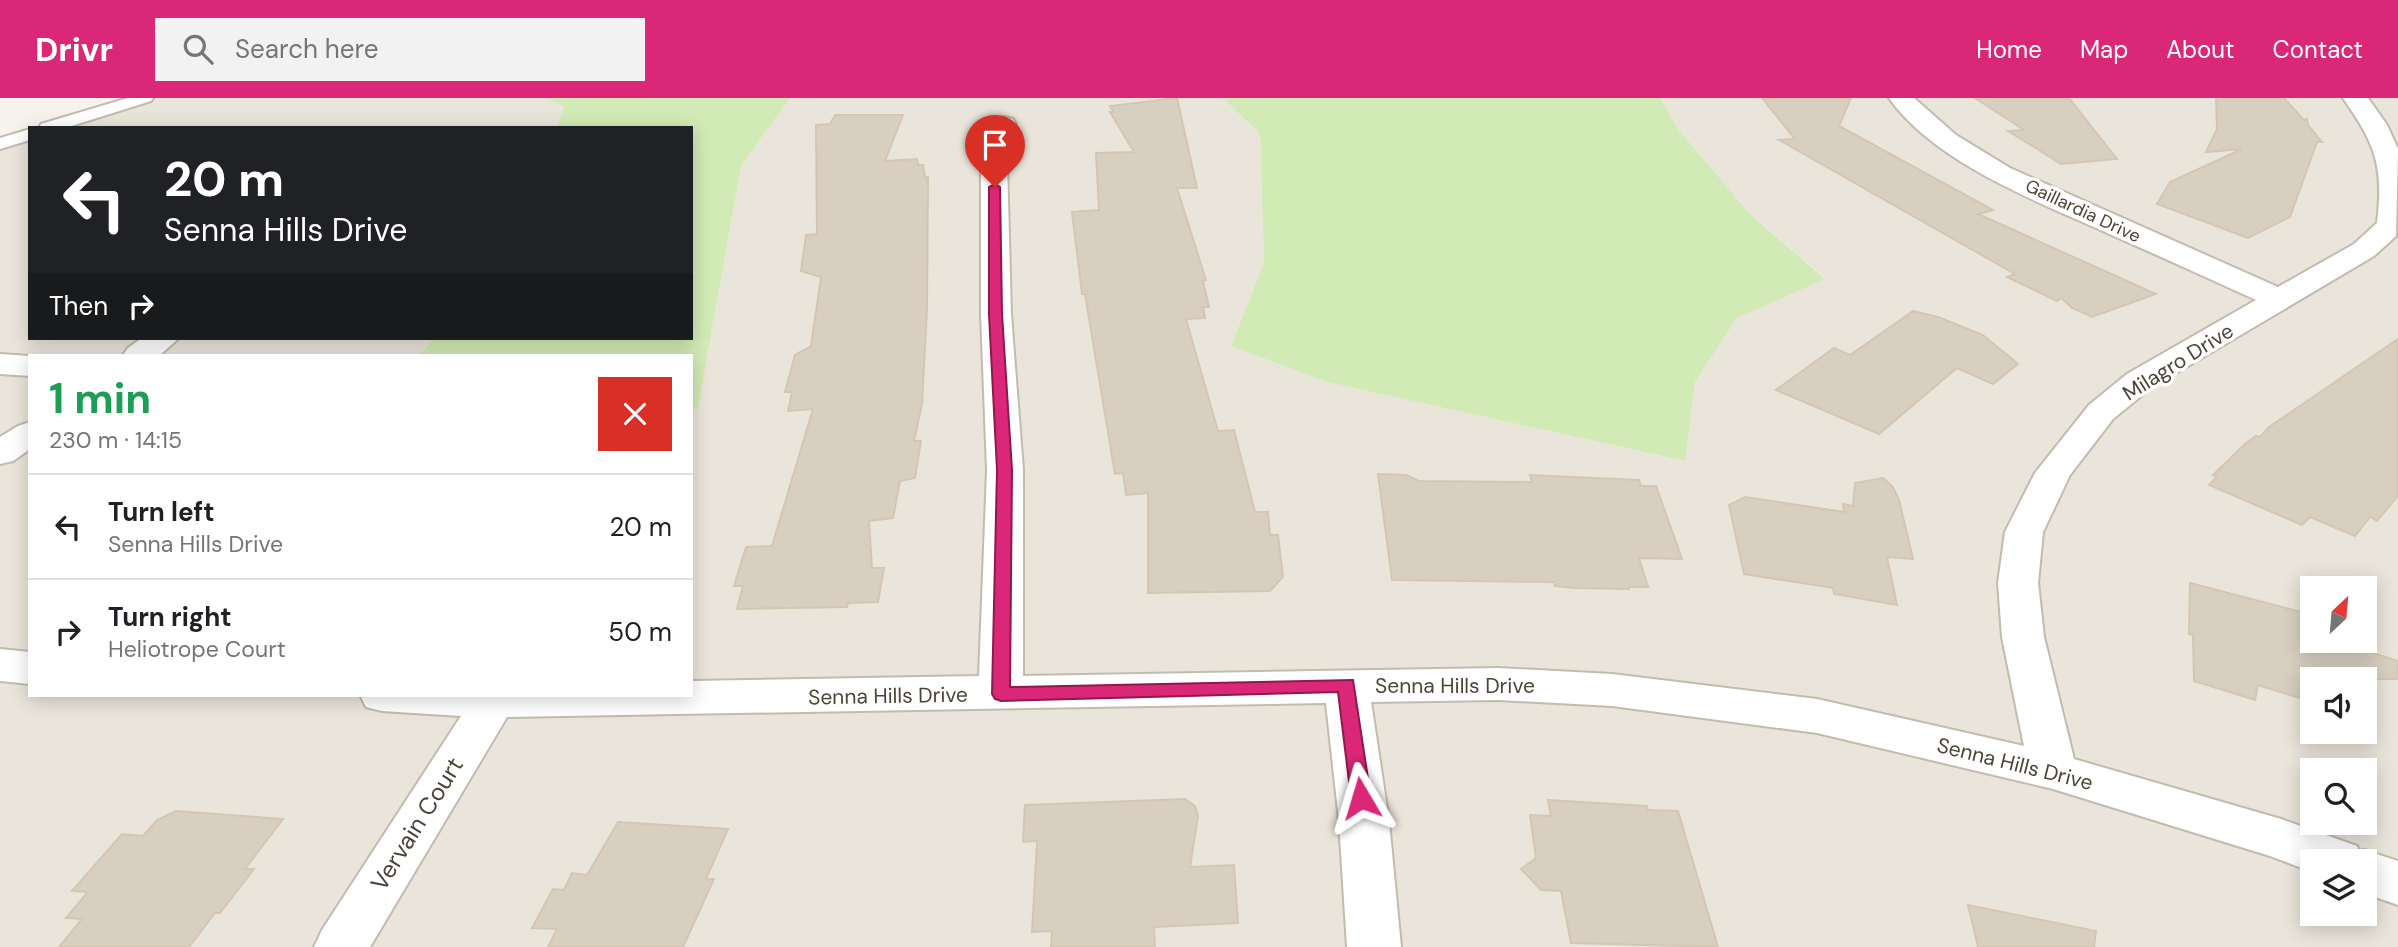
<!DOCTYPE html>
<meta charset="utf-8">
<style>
body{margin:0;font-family:"DM Sans",sans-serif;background:#f2f2f2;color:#202124;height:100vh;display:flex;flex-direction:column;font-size:26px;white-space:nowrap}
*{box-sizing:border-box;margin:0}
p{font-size:23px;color:#757577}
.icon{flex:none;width:38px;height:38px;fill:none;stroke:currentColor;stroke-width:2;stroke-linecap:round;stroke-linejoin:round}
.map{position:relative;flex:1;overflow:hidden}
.drawer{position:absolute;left:28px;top:256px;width:665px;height:343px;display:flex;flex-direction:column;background:#fff;border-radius:0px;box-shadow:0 4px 18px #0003}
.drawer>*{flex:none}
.banner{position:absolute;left:28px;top:28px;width:665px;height:214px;border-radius:0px;box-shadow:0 4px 18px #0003;background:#202124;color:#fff;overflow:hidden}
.needle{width:46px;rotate:26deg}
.buttons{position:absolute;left:2300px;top:478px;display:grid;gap:14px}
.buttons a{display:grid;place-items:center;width:77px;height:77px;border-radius:0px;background:#fff;box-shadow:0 4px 18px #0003;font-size:35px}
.pin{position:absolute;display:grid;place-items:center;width:60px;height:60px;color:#fff;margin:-72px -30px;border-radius:50% 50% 50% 0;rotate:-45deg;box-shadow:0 0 7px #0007}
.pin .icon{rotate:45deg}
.me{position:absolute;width:77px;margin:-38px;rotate:353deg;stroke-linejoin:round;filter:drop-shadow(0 0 5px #0008)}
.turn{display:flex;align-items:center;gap:24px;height:147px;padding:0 21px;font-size:32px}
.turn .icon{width:91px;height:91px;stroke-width:2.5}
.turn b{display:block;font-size:49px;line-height:60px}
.then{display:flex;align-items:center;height:66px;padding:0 21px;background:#0003;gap:14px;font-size:26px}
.round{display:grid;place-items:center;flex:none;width:74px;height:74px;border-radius:0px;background:#f2f2f2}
.summary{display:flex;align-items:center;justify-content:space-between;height:119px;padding:0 21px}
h1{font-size:42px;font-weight:700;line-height:52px;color:#1e9e55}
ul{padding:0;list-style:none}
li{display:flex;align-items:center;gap:21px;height:105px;padding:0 21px;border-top:2px solid #e0e0e0}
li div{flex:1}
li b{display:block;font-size:26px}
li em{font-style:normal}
header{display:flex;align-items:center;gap:42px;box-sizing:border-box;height:98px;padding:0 35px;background:#db2777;color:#fff}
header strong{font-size:33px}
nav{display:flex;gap:38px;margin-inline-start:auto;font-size:24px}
.search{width:490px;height:63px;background:#f2f2f2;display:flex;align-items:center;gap:18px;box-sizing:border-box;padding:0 24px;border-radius:0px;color:#757577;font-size:26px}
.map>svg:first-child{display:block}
</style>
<header>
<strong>Drivr</strong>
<div class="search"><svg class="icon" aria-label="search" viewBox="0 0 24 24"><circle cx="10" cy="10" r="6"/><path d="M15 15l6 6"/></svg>Search here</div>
<nav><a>Home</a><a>Map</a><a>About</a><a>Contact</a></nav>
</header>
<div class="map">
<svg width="2398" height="849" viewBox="0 0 2398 849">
<rect width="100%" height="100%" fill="#f6f3ec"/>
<g fill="#eae5da" fill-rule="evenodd">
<polygon points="131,0 547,0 564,9 557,30 41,30"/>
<path d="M 790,0 L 1223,0 L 1260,35 L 1264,164 L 1231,248 L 1327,284 L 1684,363 L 1695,284 L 1737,220 L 1825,180 L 1750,116 L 1678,31 L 1660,0 L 2398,0 L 2398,849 L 0,849 L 0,43 L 30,33 L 30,240 L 434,240 L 420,257 L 30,257 L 30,597 L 691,597 L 691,311 L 698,309 L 741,68 ZM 2312,490 L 2364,490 L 2364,542 L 2312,542 ZM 2312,581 L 2364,581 L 2364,634 L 2312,634 ZM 2312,672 L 2364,672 L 2364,724 L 2312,724 ZM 2312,763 L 2364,763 L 2364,816 L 2312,816 Z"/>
</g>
<g fill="#d2eab5">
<polygon points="547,0 790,0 741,68 698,310 691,311 691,257 420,257 434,240 691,240 691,30 557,30 564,9"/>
<polygon points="1223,0 1660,0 1678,31 1750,116 1825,181 1737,220 1695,284 1685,363 1327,284 1231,248 1264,164 1260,36"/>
</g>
<g fill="#d8cfc1" stroke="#d3c7b4" stroke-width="2">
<polygon points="1177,0 1197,90 1177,90 1206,182 1203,183 1209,209 1203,209 1205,220 1186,221 1218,333 1234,332 1255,414 1268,414 1270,437 1278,437 1283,479 1270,493 1148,495 1148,395 1126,397 1123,375 1115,376 1085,196 1082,196 1072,114 1099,112 1096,55 1134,54 1110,14 1113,14 1110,8"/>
<polygon points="1762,0 1851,0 1839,28 1993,112 1978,116 2156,196 2092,219 2072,210 2061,200 2057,203 2007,179 2015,176 1779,42 1795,41"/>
<polygon points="1975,0 2069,0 2117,61 2061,66 2008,33 2024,32"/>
<polygon points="2216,0 2284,0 2304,22 2307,21 2308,27 2322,44 2317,44 2290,119 2248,140 2157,106 2170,84 2242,51 2206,54 2217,31"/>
<polygon points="835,17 903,17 885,63 917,61 918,67 923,67 925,80 928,79 927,211 922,306 914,343 921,343 915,380 900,383 893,420 869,423 872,470 884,470 878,504 848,505 847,509 737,511 743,488 734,488 746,449 772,448 813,311 788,313 792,294 785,294 795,257 811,248 821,179 801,173 806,137 817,136 816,27 830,26"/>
<polygon points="1913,213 1938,219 1983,237 2018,266 1993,286 1957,270 1879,336 1776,292 1834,250 1850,257"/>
<polygon points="2398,241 2398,398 2377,423 2370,419 2355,438 2310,419 2302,427 2209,387 2217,379 2213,377 2246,345 2256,338 2260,339 2269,329"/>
<polygon points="1378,376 1406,377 1419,383 1532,384 1530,377 1639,382 1641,388 1656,388 1682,461 1639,460 1648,489 1629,489 1629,491 1575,490 1555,488 1554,484 1392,482"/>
<polygon points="1883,380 1893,389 1899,402 1913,461 1887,459 1897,507 1834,496 1833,490 1744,476 1729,407 1745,399 1844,414 1843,406 1853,408 1855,385"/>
<polygon points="2190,485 2305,515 2307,523 2312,525 2312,542 2334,542 2398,563 2398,581 2312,581 2312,604 2258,587 2255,602 2194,583 2193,537 2189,536"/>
<polygon points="1185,701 1195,708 1198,718 1190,769 1234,767 1238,825 1154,829 1155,849 1051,849 1052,833 1032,834 1037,743 1023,744 1025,707"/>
<polygon points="1548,702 1647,708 1648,712 1678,713 1718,849 1571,845 1561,793 1541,792 1521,771 1536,760 1530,717 1551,718"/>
<polygon points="176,713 283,721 245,771 254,771 220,815 215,815 189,849 59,849 82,821 66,820 88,794 72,793 122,736 143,738 157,722"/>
<polygon points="618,724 728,731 706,781 714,781 683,849 548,849 557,831 532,830 553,791 564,792 572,775 587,777"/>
<polygon points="1968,807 2096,833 2094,849 1978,849"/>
</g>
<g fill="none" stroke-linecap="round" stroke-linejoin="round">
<defs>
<g id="lane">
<polygon points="128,0 153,0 151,3 65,30 39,30 41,26"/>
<polygon points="30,31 30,42 0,51 0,40"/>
</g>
<g id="street">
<path d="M 1889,0 L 1914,0 L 1956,37 L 2010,70 L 2278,189 L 2354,146 L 2377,125 C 2384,67 2375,46 2343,0 L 2368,0 L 2387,27 L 2398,51 L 2396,138 L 2374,158 L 2151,290 L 2113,321 L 2070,377 L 2043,434 L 2038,485 L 2044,539 L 2074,661 L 2281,721 L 2357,748 L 2359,753 L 2364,752 L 2398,763 L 2398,807 L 2364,795 L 2364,763 L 2312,763 L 2312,774 L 2270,758 L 2053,691 L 1817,635 L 1612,608 L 1498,602 L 1371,604 L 1389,723 L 1401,849 L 1347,849 L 1339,723 L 1326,605 L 507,619 L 370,849 L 314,849 L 322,832 L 461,618 L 382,613 L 366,609 L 360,597 L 691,597 L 691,583 L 979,578 L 987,372 L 981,216 L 981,63 L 992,26 L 995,21 L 1004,19 L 1013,21 L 1016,26 L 1007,63 L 1011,216 L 1023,372 L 1023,578 L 1498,570 L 1612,576 L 1817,601 L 2024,648 L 2002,539 L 1998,485 L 2005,434 L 2035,375 L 2089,307 L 2127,276 L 2256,202 C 2206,179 2155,156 2105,134 C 2036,103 1934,64 1889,0 Z"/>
<polygon points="142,240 179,240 160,257 123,257 128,250"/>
<polygon points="0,256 30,258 30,278 0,276"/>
<polygon points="30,324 30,351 13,363 0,366 0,339 18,328"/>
<polygon points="0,551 30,554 30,586 0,583"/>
</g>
</defs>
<use href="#lane" stroke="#c2bbae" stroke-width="4"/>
<use href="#street" stroke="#c2bbae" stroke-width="4"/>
<use href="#lane" fill="#fff" fill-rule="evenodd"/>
<use href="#street" fill="#fff" fill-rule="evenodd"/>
</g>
<polygon fill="#db2777" stroke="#8e194d" stroke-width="2" points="995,86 1000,89 1002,216 1012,372 1010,589 1353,582 1371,700 1368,705 1361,708 1354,705 1351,700 1338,594 1001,603 995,601 992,596 997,372 989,216 989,89"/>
<g text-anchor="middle" stroke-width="7" stroke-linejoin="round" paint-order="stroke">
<g font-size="18" fill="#4b4439" stroke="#fff">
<text transform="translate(2083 113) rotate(25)" y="6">Gaillardia Drive</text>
</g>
<g font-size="21" fill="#4b4439" stroke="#fff">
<text transform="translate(2178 264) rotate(-32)" y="7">Milagro Drive</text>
<text x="1455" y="595">Senna Hills Drive</text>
<text transform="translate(888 598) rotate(-1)" y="7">Senna Hills Drive</text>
<text transform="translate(2015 666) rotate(14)" y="7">Senna Hills Drive</text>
</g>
<g font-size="24" fill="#4b4439" stroke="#fff">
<text transform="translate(417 726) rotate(-58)" y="8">Vervain Court</text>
</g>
</g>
</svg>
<div class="buttons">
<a><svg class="needle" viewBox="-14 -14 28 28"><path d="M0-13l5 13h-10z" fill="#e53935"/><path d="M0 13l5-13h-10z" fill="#757577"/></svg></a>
<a><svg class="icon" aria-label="sound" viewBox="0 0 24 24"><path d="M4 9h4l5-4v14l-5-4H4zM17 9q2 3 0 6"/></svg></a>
<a><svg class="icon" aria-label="search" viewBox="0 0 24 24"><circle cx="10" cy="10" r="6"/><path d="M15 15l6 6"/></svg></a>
<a><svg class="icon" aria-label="layers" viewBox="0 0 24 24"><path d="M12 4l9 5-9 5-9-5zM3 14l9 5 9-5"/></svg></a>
</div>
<div class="pin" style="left:995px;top:89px;background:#d93025"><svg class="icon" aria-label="arrive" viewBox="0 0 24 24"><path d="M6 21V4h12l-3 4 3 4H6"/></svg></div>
<svg class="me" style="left:1361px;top:700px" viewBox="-20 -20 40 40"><path d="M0-17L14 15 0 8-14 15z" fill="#db2777" stroke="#fff" stroke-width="4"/></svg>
<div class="banner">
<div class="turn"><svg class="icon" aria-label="left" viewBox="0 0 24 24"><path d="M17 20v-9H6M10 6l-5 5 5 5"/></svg><div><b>20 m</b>Senna Hills Drive</div></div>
<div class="then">Then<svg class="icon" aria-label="right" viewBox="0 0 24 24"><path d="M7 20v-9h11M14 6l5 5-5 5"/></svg></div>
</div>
<section class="drawer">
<div class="summary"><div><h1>1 min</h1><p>230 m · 14:15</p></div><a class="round" style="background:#d93025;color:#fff"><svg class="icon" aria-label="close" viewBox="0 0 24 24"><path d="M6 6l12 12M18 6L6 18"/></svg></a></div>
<ul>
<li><svg class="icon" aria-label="left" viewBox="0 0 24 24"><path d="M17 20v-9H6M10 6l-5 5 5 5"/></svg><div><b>Turn left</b><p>Senna Hills Drive</p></div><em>20 m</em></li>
<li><svg class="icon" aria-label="right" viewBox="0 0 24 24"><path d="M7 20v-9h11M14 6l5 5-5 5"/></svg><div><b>Turn right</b><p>Heliotrope Court</p></div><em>50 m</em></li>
</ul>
</section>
</div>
